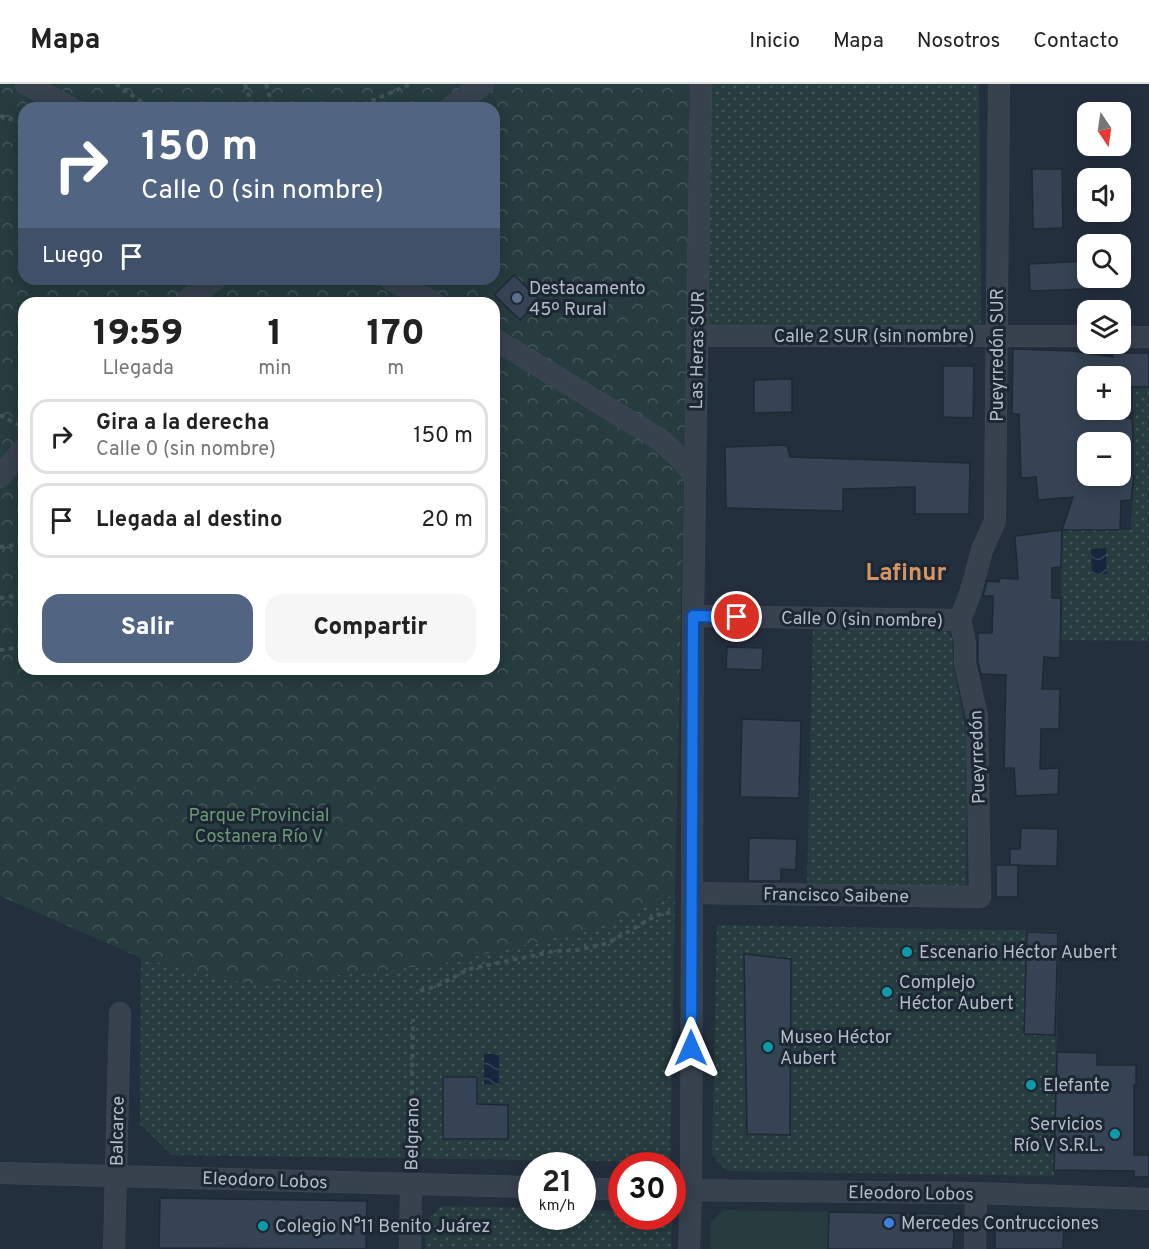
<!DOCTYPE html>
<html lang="es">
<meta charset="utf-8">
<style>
body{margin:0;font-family:Overpass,sans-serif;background:#f6f6f6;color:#222;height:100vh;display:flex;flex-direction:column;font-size:22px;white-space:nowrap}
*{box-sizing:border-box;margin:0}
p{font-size:20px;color:#767676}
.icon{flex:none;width:33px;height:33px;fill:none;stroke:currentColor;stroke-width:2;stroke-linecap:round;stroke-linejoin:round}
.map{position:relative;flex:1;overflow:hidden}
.details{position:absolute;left:18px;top:213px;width:482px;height:378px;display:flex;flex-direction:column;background:#fff;border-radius:18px;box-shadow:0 3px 15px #0003}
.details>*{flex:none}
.hud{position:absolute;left:18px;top:18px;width:482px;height:183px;border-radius:18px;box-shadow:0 3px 15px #0003;background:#516482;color:#fff;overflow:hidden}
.needle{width:39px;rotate:167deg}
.tools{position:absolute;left:1077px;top:18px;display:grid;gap:12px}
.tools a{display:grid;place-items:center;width:54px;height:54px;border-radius:12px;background:#fff;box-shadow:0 3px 15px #0003;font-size:30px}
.speed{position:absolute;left:518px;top:1068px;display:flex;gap:12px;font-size:30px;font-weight:700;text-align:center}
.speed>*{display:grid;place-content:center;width:78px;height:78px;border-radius:50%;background:#fff;box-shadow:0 3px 15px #0003;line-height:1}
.speed small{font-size:15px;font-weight:400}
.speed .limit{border:9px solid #d22;background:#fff;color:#111}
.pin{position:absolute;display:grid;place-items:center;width:51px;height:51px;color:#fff;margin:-26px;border:3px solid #fff;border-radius:50%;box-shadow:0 2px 6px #0007}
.me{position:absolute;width:66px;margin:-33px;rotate:0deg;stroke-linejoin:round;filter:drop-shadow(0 0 4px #0008)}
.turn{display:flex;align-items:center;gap:21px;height:126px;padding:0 24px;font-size:27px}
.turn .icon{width:78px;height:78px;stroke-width:2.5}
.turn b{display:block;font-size:42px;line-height:51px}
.then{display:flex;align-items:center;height:57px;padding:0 24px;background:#0003;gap:12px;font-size:22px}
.eta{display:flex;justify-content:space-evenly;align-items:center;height:102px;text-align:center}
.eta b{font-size:36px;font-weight:800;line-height:42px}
.action{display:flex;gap:12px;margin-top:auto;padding:12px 24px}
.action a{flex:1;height:69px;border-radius:18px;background:#516482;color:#fff;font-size:24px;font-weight:800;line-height:69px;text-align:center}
.action a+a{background:#f6f6f6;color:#222}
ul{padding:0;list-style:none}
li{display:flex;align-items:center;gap:18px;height:75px;margin:0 12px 9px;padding:0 12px;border:3px solid #e0e0e0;border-radius:18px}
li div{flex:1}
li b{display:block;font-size:22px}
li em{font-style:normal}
header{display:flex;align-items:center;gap:36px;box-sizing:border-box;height:84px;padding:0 30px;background:#fff;border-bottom:2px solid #e0e0e0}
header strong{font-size:28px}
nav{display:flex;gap:33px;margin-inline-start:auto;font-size:21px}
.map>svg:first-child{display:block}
</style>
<header>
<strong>Mapa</strong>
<nav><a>Inicio</a><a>Mapa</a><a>Nosotros</a><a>Contacto</a></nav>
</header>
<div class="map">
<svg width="1149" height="1165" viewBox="0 0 1149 1165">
<defs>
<pattern id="grass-dots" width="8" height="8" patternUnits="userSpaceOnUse" patternTransform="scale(1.5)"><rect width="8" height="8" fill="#263c3f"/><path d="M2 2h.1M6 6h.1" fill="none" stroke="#435659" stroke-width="1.8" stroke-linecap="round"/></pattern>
<pattern id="park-crowns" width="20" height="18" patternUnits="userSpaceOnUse" patternTransform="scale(1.5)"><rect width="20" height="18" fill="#263c3f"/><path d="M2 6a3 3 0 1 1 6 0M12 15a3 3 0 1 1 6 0" fill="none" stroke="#435659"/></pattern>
<pattern id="water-waves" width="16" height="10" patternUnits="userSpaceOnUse" patternTransform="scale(1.5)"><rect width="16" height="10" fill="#17263c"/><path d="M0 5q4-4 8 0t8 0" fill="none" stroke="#364457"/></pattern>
</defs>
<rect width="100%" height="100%" fill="#242f3e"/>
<g fill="url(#grass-dots)">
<polygon points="709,0 979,0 981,245 707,245"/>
<polygon points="1133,303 1149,303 1149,557 1061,556 1062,446 1131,446 1134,384"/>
<polygon points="813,545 945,545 952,555 954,586 968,658 966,803 807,802"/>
<polygon points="675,810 670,1078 172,1071 140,1040 141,874 249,900 435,881 590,846"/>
<polygon points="717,841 1059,847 1054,1092 727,1087 712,1071"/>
<polygon points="442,1122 531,1124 531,1132 582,1132 582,1126 621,1127 621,1132 666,1133 672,1138 671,1165 425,1165 426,1137"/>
</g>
<path fill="url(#park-crowns)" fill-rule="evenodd" d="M 0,0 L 692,0 L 675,810 L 590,846 L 435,881 L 249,900 L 141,874 L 0,812 ZM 24,24 L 494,24 L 494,195 L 24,195 ZM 24,219 L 494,219 L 494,585 L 24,585 Z"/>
<polygon fill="#263c3f" points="723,1126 829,1128 828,1165 710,1165 711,1137"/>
<g fill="url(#water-waves)">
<polygon points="1106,464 1107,490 1092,490 1091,465"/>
<polygon points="484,970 499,970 499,1001 484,1000"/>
</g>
<g fill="#364354" stroke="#1f2835" stroke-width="1.5">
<polygon points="1032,85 1062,85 1063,144 1033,145"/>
<polygon points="1085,177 1086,205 1030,207 1029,180"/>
<polygon points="514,191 540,216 520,236 494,211"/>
<polygon points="1013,265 1072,267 1113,273 1113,269 1149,269 1149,303 1120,303 1120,292 1088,292 1088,326 1102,326 1101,336 1132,334 1133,358 1088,358 1088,392 1134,392 1131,416 1121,417 1120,446 1062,446 1073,413 1038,416 1036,393 1021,394 1019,330 1012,330"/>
<polygon points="943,282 974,282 973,334 943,333"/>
<polygon points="792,295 792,328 754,329 754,296"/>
<polygon points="787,361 790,373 970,379 969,430 915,430 915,403 843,405 843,427 726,424 725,363"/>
<polygon points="1062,446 1061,483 1052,484 1052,514 1061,514 1060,574 1044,573 1042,605 1060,605 1059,645 1041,645 1040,685 1059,684 1058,710 1016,712 1014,684 1004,684 1006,591 981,590 978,578 978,549 992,549 993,512 983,512 987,497 999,498 1000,494 1018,495 1015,452"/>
<polygon points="727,563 763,564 762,586 726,585"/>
<polygon points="742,635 801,637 799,714 740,713"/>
<polygon points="1021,744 1058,745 1057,782 1010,781 1010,765 1020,765"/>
<polygon points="749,754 797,755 796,786 781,785 781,797 748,797"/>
<rect x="996" y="781" width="22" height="32"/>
<polygon points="1027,848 1058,849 1055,951 1024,950"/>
<polygon points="744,870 791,875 790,1051 747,1050"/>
<polygon points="1057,968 1097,969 1097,981 1136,981 1136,1001 1134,1001 1134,1071 1149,1071 1149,1093 1134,1093 1134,1087 1054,1086"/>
<polygon points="443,993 477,993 477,1020 508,1021 508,1055 443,1055"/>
<polygon points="160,1114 367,1117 366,1165 159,1164"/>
<polygon points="829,1128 944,1130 954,1148 953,1165 828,1165"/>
<polygon points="995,1142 1064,1142 1063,1165 995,1165"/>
</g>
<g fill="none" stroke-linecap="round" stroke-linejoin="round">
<defs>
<g id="street">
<polyline points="26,0 71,24"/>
<polyline points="450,24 483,0"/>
<polyline points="390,195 434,219"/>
<polyline points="184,219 215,195"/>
<polyline points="697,252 1088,252"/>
<polyline points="1120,253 1149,253"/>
<polyline points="494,255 659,355 679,373 695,392"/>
<polyline points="0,393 24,364"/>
<polyline points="693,532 960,536"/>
<polyline points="960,536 971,507 982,466 995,437 999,0"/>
<polyline points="692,809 980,813 977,632 965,579 965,559 960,536"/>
<polyline points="0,1089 531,1103"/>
<polyline points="582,1105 621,1105"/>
<polyline points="672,1106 976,1109 1149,1115"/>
<polyline points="114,1165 120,929"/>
<polyline points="410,1165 411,1101"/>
<polyline points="689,1165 691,1107 693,532 701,0"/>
<polyline points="975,1165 976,1109"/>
</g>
</defs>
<use href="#street" stroke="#414a57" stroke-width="22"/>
<g stroke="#3f5557" stroke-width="4" stroke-dasharray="4.5 4.5" stroke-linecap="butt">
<polyline points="116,0 150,24"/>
<polyline points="245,0 253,24"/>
<polyline points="266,0 273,24"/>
<polyline points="355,24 411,0"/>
<polyline points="0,32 24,39"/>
<polyline points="0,331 24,344"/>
<polyline points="0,463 24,460"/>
<polyline points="0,514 24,511"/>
<polyline points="0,566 24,563"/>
<polyline points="420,907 437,902 469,885 555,867 578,866 608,859 657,831 673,828"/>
<polyline points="411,1082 413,935"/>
</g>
<use href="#street" stroke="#38414e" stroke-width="21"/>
</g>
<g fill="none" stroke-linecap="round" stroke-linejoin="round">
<defs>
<polyline id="route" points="691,964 693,532 737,533"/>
</defs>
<use href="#route" stroke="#114b97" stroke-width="15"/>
<use href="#route" stroke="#1a73e8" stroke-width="10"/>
</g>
<circle fill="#5c6f8a" stroke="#1d2633" stroke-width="2" cx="517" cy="214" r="6"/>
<g fill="#0f9aa8" stroke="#1d2633" stroke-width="2">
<circle cx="907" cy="868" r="6"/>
<circle cx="887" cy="908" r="6"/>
<circle cx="768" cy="963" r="6"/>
<circle cx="1031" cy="1001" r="6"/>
<circle cx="1115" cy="1050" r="6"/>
<circle cx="263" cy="1142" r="6"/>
</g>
<circle fill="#3f7fe0" stroke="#1d2633" stroke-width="2" cx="889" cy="1139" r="6"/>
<g text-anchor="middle" stroke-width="6" stroke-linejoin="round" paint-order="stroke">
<g font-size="18" fill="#b4bcc9" stroke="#1d2633" text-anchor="start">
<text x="529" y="210">Destacamento<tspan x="529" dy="21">45º Rural</tspan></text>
<text x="919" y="874">Escenario Héctor Aubert</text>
<text x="899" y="904">Complejo<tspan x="899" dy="21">Héctor Aubert</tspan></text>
<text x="780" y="959">Museo Héctor<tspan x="780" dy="21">Aubert</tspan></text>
<text x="1043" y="1007">Elefante</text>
<text x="1103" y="1046" text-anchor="end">Servicios<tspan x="1103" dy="21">Río V S.R.L.</tspan></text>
<text x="901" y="1145">Mercedes Contrucciones</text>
<text x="275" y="1148">Colegio N°11 Benito Juárez</text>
</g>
<g font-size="18" fill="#b4bcc9" stroke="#1d2633">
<text x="874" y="258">Calle 2 SUR (sin nombre)</text>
<text transform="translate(697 266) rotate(-89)" y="6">Las Heras SUR</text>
<text transform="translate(997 271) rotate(-90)" y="6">Pueyrredón SUR</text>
<text transform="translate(862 535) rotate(1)" y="6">Calle 0 (sin nombre)</text>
<text transform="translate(977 673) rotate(-92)" y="6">Pueyrredón</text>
<text transform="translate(836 811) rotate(1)" y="6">Francisco Saibene</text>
<text transform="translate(117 1047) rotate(-89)" y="6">Balcarce</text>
<text transform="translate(412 1050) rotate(-89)" y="6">Belgrano</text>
<text transform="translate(265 1096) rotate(2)" y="6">Eleodoro Lobos</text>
<text transform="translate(911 1109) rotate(1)" y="6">Eleodoro Lobos</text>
</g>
<g font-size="18" fill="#6b9a76" stroke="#1d2633">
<text x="259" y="737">Parque Provincial<tspan x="259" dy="21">Costanera Río V</tspan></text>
</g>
<g font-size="24" font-weight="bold" fill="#d59563" stroke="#1d2633">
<text x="906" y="496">Lafinur</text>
</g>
</g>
</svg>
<div class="tools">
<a><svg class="needle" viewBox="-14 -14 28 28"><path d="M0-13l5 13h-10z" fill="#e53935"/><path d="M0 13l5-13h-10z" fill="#767676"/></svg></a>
<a><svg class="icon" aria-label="sound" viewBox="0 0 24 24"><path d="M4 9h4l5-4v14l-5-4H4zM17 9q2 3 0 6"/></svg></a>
<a><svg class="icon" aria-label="search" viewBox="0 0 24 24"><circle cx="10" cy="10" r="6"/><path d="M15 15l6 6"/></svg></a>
<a><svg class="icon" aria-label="layers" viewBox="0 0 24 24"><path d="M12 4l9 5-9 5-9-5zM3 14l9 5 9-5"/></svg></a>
<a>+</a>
<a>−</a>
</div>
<div class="speed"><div>21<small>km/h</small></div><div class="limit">30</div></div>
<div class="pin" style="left:737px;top:533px;background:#d93025"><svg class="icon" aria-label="arrive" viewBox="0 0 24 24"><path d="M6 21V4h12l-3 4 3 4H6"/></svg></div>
<svg class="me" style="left:691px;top:964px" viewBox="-20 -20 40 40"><path d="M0-17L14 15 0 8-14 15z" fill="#1a73e8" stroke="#fff" stroke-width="4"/></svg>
<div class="hud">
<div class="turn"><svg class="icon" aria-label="right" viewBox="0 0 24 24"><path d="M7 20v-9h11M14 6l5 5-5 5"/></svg><div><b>150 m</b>Calle 0 (sin nombre)</div></div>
<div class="then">Luego<svg class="icon" aria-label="arrive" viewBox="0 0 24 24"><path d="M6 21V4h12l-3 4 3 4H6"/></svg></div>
</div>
<section class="details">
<div class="eta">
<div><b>19:59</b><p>Llegada</p></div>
<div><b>1</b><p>min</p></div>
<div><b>170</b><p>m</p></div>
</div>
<ul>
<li><svg class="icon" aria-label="right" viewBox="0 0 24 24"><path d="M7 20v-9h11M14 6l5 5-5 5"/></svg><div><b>Gira a la derecha</b><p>Calle 0 (sin nombre)</p></div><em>150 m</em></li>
<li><svg class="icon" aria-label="arrive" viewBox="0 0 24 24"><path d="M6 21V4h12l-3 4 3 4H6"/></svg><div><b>Llegada al destino</b></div><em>20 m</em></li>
</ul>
<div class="action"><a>Salir</a><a>Compartir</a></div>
</section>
</div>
